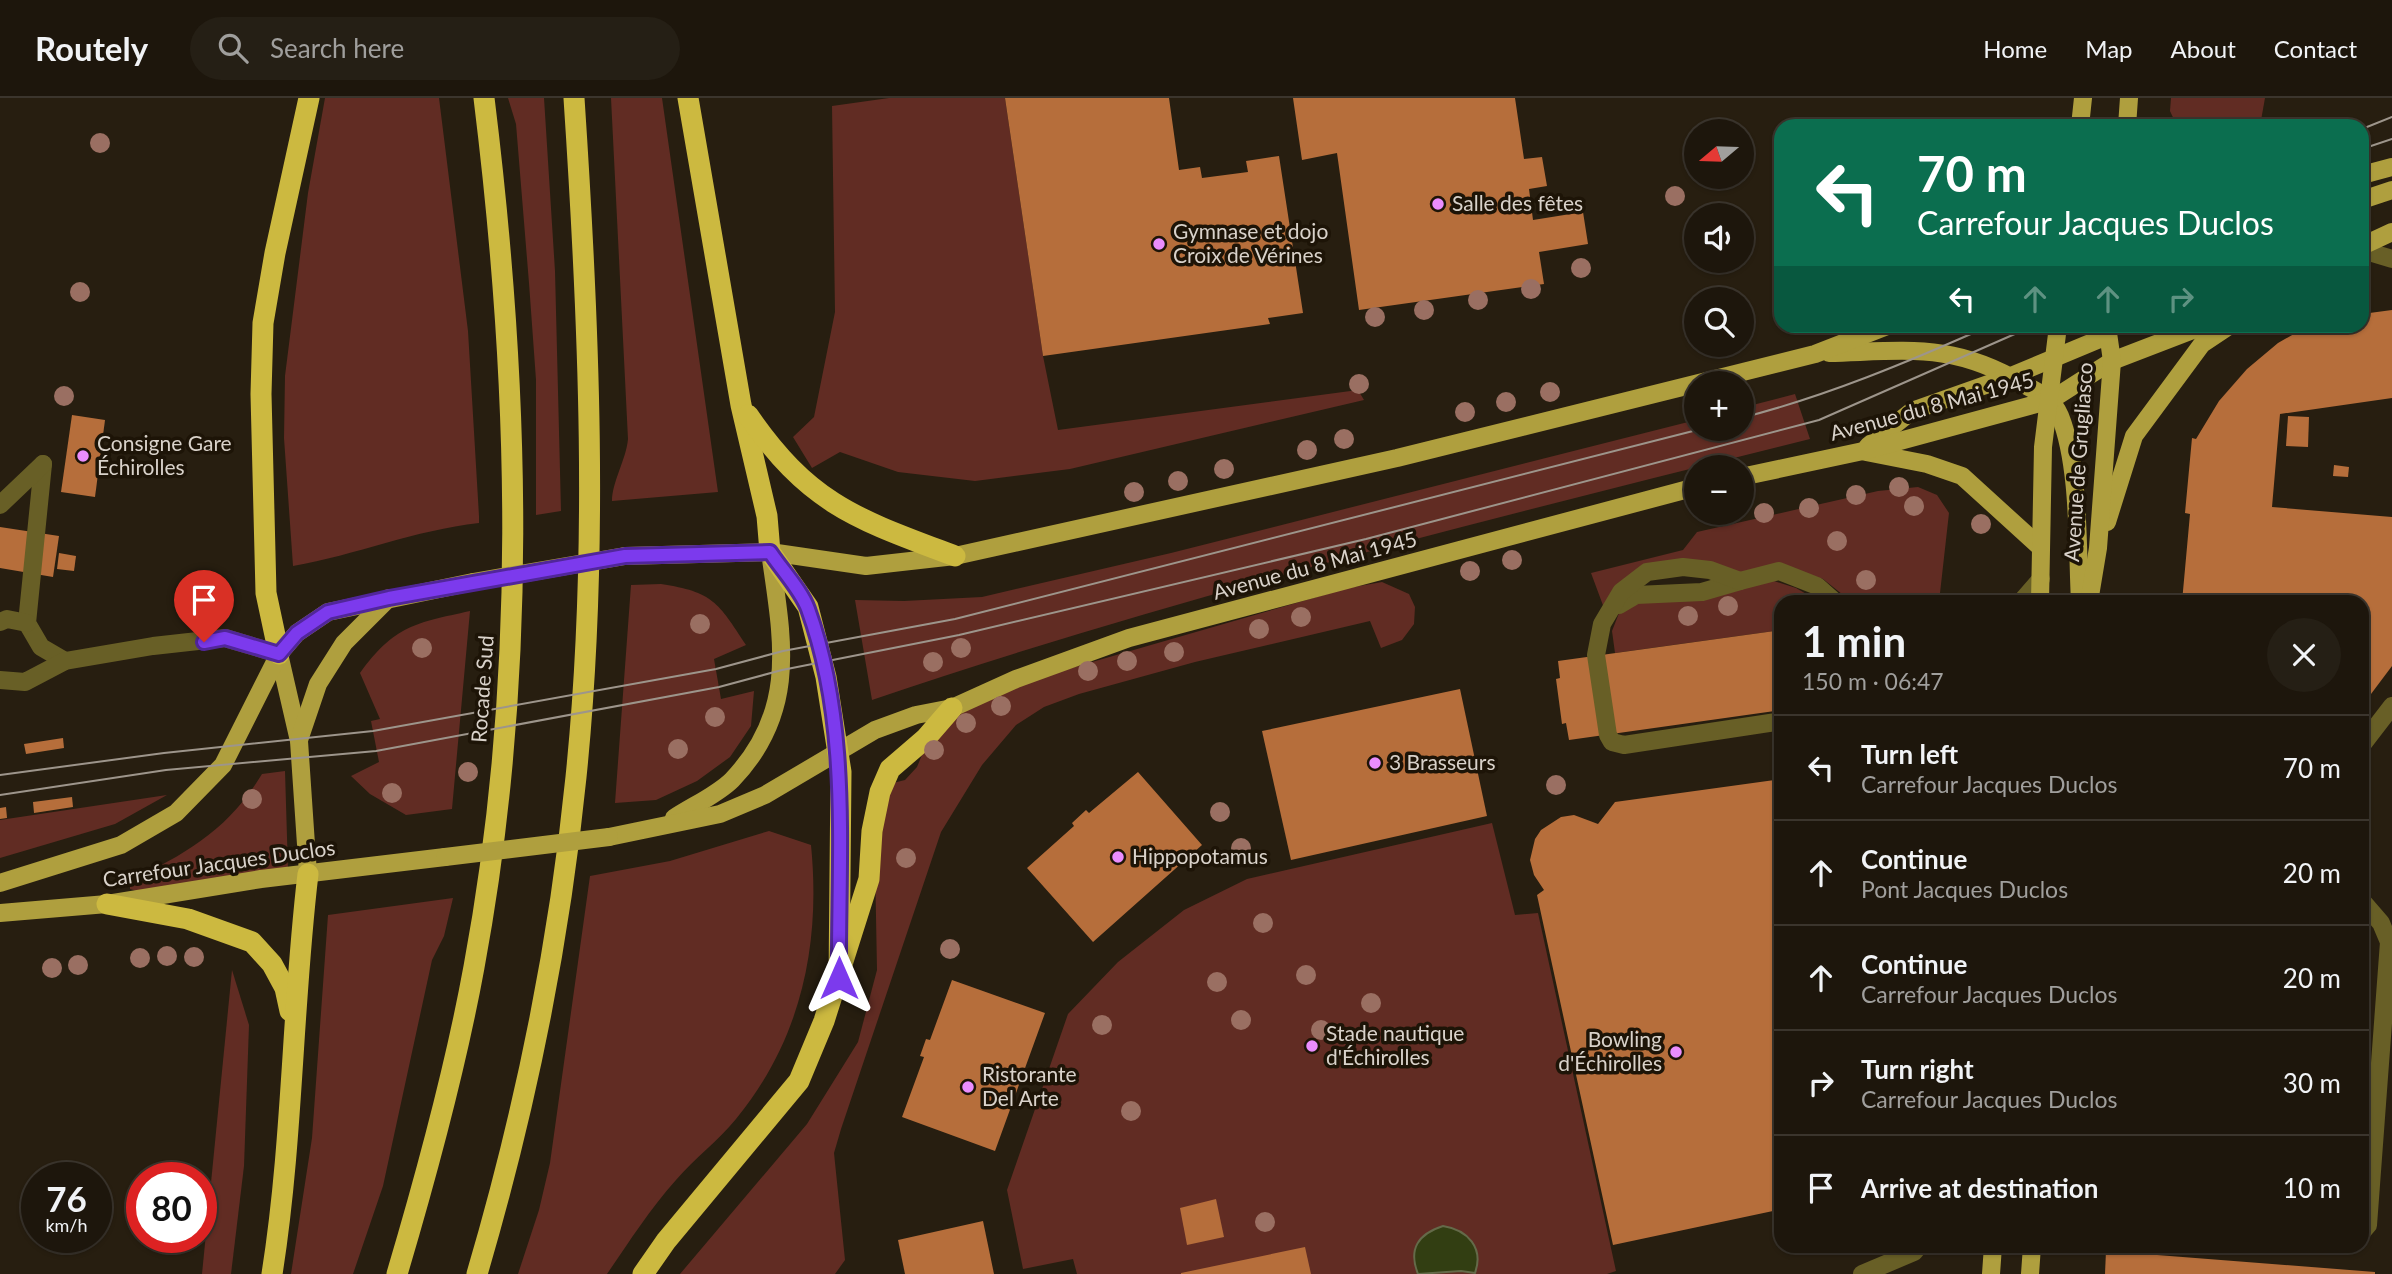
<!DOCTYPE html>
<meta charset="utf-8">
<style>
body{margin:0;font-family:Lato,sans-serif;background:#251f15;color:#f1f3f6;height:100vh;display:flex;flex-direction:column;font-size:26px;white-space:nowrap}
*{box-sizing:border-box;margin:0}
p{font-size:23px;color:#a09f9d}
.icon{flex:none;width:38px;height:38px;fill:none;stroke:currentColor;stroke-width:2;stroke-linecap:round;stroke-linejoin:round}
.map{position:relative;flex:1;overflow:hidden}
.drawer{position:absolute;left:1774px;top:497px;width:595px;height:658px;display:flex;flex-direction:column;background:#1d160c;border-radius:21px;box-shadow:0 2px 5px #0004,0 0 0 2px #3b352d}
.drawer>*{flex:none}
.banner{position:absolute;left:1774px;top:21px;width:595px;height:214px;border-radius:21px;box-shadow:0 2px 5px #0004,0 0 0 2px #3b352d;background:#0b6e4f;color:#fff;overflow:hidden}
.needle{width:46px;rotate:251deg}
.fabs{position:absolute;left:1684px;top:21px;display:grid;gap:14px}
.fabs a{display:grid;place-items:center;width:70px;height:70px;border-radius:50%;background:#1d160c;box-shadow:0 2px 5px #0004,0 0 0 2px #3b352d;font-size:35px}
.speed{position:absolute;left:21px;top:1064px;display:flex;gap:14px;font-size:35px;font-weight:700;text-align:center}
.speed>*{display:grid;place-content:center;width:91px;height:91px;border-radius:50%;background:#1d160c;box-shadow:0 2px 5px #0004,0 0 0 2px #3b352d;line-height:1}
.speed small{font-size:18px;font-weight:400}
.speed .limit{border:10px solid #d22;background:#fff;color:#111}
.pin{position:absolute;display:grid;place-items:center;width:60px;height:60px;color:#fff;margin:-72px -30px;border-radius:50% 50% 50% 0;rotate:-45deg;box-shadow:0 0 7px #0007}
.pin .icon{rotate:45deg}
.me{position:absolute;width:77px;margin:-38px;rotate:0deg;stroke-linejoin:round;filter:drop-shadow(0 0 5px #0008)}
.turn{display:flex;align-items:center;gap:24px;height:147px;padding:0 28px;font-size:32px}
.turn .icon{width:91px;height:91px;stroke-width:2.5}
.turn b{display:block;font-size:49px;line-height:60px}
.lanes{display:flex;align-items:center;height:66px;padding:0 28px;background:#0003;justify-content:center;gap:35px;direction:ltr}
.lanes .off{opacity:.35}
.round{display:grid;place-items:center;flex:none;width:74px;height:74px;border-radius:37px;background:#251f15}
.overview{display:flex;align-items:center;justify-content:space-between;height:119px;padding:0 28px}
h1{font-size:42px;font-weight:700;line-height:52px}
ul{padding:0;list-style:none}
li{display:flex;align-items:center;gap:21px;height:105px;padding:0 28px;border-top:2px solid #3b352d}
li div{flex:1}
li b{display:block;font-size:26px}
li em{font-style:normal}
header{display:flex;align-items:center;gap:42px;box-sizing:border-box;height:98px;padding:0 35px;background:#1d160c;border-bottom:2px solid #3b352d}
header strong{font-size:33px}
nav{display:flex;gap:38px;margin-inline-start:auto;font-size:24px}
.search{width:490px;height:63px;background:#251f15;display:flex;align-items:center;gap:18px;box-sizing:border-box;padding:0 24px;border-radius:38px;color:#a09f9d;font-size:26px}
.map>svg:first-child{display:block}
</style>
<header>
<strong>Routely</strong>
<div class="search"><svg class="icon" aria-label="search" viewBox="0 0 24 24"><circle cx="10" cy="10" r="6"/><path d="M15 15l6 6"/></svg>Search here</div>
<nav><a>Home</a><a>Map</a><a>About</a><a>Contact</a></nav>
</header>
<div class="map">
<svg width="2392" height="1176" viewBox="0 0 2392 1176">
<rect width="100%" height="100%" fill="#271e10"/>
<g fill="#612c23">
<path d="M 325,0 L 439,0 L 468,233 L 479,418 L 479,425 C 415,432 356,457 293,468 L 284,340 L 285,278 L 308,95 Z"/>
<polygon points="508,0 544,0 555,173 561,413 536,417 536,282 529,185 516,26"/>
<path d="M 611,0 L 662,0 L 718,394 L 612,403 C 612,384 626,362 628,341 Z"/>
<polygon points="889,0 1005,0 1043,258 1058,332 1358,292 1364,302 1070,371 975,383 898,374 840,354 812,370 793,339 814,319 835,214 832,8"/>
<polygon points="2171,0 2265,0 2260,28 2177,28 2170,13"/>
<path d="M 1795,296 L 1810,341 C 1494,420 1181,497 872,602 L 855,502 L 904,503 L 982,499 L 1171,455 L 1696,322 L 1696,331 L 1741,331 L 1741,310 Z"/>
<polygon points="1918,389 1937,397 1949,415 1939,504 1852,504 1823,481 1783,469 1735,477 1671,466 1604,510 1591,475 1683,452 1697,434 1878,393"/>
<polygon points="1771,482 1796,490 1820,504 1782,504 1781,532 1615,555 1612,533 1621,510 1645,500"/>
<polygon points="1382,484 1409,496 1415,509 1414,526 1402,542 1381,550 1370,523 1195,564 1079,596 1044,609 1016,627 982,667 941,734 841,1031 834,1055 845,1162 835,1176 680,1176 807,1026 858,944 877,872 875,765 889,686 905,682 917,669 933,630 1009,588 1348,490"/>
<path d="M 661,486 C 713,494 718,504 746,547 L 714,561 L 721,601 L 754,593 L 751,628 L 730,659 L 697,683 L 656,702 L 615,705 L 631,487 Z"/>
<path d="M 470,513 L 452,711 L 406,717 L 370,696 L 351,678 L 379,664 L 371,623 L 380,621 L 360,575 C 395,527 416,525 470,513 Z"/>
<path d="M 285,673 L 288,772 L 140,794 L 130,791 L 130,783 C 187,755 228,732 262,676 Z"/>
<polygon points="167,697 115,726 0,760 0,722"/>
<polygon points="1492,725 1515,817 1538,815 1616,1173 1607,1176 1077,1176 1073,1161 1023,1171 1007,1092 1068,916 1118,864 1184,812 1247,781"/>
<path d="M 769,733 L 811,747 C 821,847 801,942 736,1021 C 718,1043 695,1060 676,1082 C 650,1111 629,1144 607,1176 L 518,1176 L 539,1112 L 550,1065 L 590,778 L 670,763 Z"/>
<polygon points="453,800 444,838 432,862 383,1088 353,1176 291,1176 312,1040 328,817"/>
<polygon points="232,872 249,927 244,1068 231,1176 202,1176"/>
</g>
<path fill="#323e12" stroke="#646a49" stroke-width="2" d="M 1443,1128 C 1468,1132 1484,1150 1475,1175 L 1461,1173 L 1418,1176 C 1408,1151 1418,1136 1443,1128 Z"/>
<g fill="#b66e3b">
<polygon points="1005,0 1169,0 1179,72 1200,69 1202,80 1248,74 1246,63 1279,58 1303,215 1268,220 1270,226 1043,258"/>
<polygon points="1293,0 1515,0 1524,61 1542,59 1547,88 1529,91 1533,122 1583,114 1588,146 1539,154 1544,186 1359,212 1337,55 1302,62"/>
<polygon points="2392,212 2392,300 2280,316 2272,409 2392,419 2392,568 2362,608 2362,504 2182,504 2190,416 2185,415 2192,340 2196,341 2219,303 2247,271 2278,245 2308,228 2362,228 2362,216"/>
<polygon points="72,317 105,322 95,399 61,394"/>
<polygon points="2288,318 2309,319 2308,349 2286,348"/>
<polygon points="2334,367 2349,369 2348,379 2333,378"/>
<polygon points="0,429 59,438 53,479 0,470"/>
<polygon points="59,455 76,458 74,473 57,471"/>
<polygon points="1782,532 1782,612 1569,642 1566,625 1562,626 1556,581 1560,580 1558,563"/>
<polygon points="1460,591 1487,718 1291,762 1262,633"/>
<polygon points="63,640 64,650 26,656 24,646"/>
<polygon points="1138,674 1202,747 1093,844 1027,770 1074,728 1072,725 1086,712 1089,715"/>
<polygon points="1782,681 1782,1111 1613,1147 1537,797 1544,792 1534,777 1530,762 1535,741 1541,732 1561,719 1574,717 1598,726 1615,704"/>
<polygon points="72,699 73,709 34,715 33,704"/>
<polygon points="6,709 7,720 0,721 0,710"/>
<polygon points="952,882 1045,915 995,1053 902,1019 924,959 920,958 926,941 930,942"/>
<polygon points="1216,1101 1224,1139 1187,1147 1180,1110"/>
<polygon points="983,1123 994,1176 905,1176 898,1142"/>
<polygon points="1305,1149 1311,1176 1181,1176 1181,1175"/>
<polygon points="2106,1153 2375,1174 2375,1176 2105,1176"/>
</g>
<g fill="none" stroke-linecap="round" stroke-linejoin="round">
<g stroke="#685f26" stroke-width="18">
<polyline points="2362,152 2392,161"/>
<polyline points="43,366 27,525 41,549 65,563"/>
<polyline points="0,407 43,366"/>
<polyline points="2021,504 2041,481"/>
<polyline points="1619,507 1636,497 1702,494 1740,483"/>
<polyline points="0,524 7,521 27,525"/>
<polyline points="0,582 25,584 65,563 153,548 225,540 279,556"/>
<polyline points="1782,623 1624,647 1612,644 1608,637 1596,557 1602,526 1621,494 1647,474 1683,469 1710,472 1740,483 1779,473 1817,488 1835,504"/>
<polyline points="2362,647 2392,608"/>
<polyline points="2362,803 2381,825 2389,844 2368,1127 2362,1134"/>
<polyline points="1862,1176 1914,1154 1919,1148"/>
</g>
<g stroke="#af9f3e" stroke-width="18">
<polyline points="2080,28 2083,0"/>
<polyline points="2127,28 2129,0"/>
<polyline points="2362,77 2392,69"/>
<polyline points="2362,102 2392,92"/>
<polyline points="2362,148 2392,134"/>
<path d="M 1829,255 C 1909,253 1953,244 2025,287 C 2040,295 2053,301 2060,318 C 2080,368 2077,449 2080,504"/>
<polyline points="1868,348 1912,313 2011,278 2107,238"/>
<polyline points="1866,354 1927,366 1962,378 2039,448"/>
<polyline points="1741,379 1863,353 2051,302 2112,263 2203,228"/>
<polyline points="2107,424 2134,338 2202,246 2229,228"/>
<polyline points="625,458 770,454 866,468 955,458 1397,360 1815,256 1887,228"/>
<polyline points="2040,504 2043,349 2058,228"/>
<polyline points="2089,504 2098,450 2112,263 2107,228"/>
<polyline points="279,556 299,643 308,776"/>
<polyline points="299,642 318,586 344,545 389,500"/>
<path d="M 674,720 C 692,708 717,697 732,682 C 799,612 782,540 770,454"/>
<polyline points="609,739 720,716 765,697 875,632 916,617 952,610 1016,581 1129,540 1696,389"/>
<polyline points="0,785 121,747 176,715 223,667 279,556 297,535 328,514 473,484"/>
<polyline points="0,815 107,806 261,781 445,759"/>
<polyline points="1991,1176 1993,1148"/>
<polyline points="2030,1176 2032,1148"/>
</g>
<g stroke="#ccb940" stroke-width="21">
<polyline points="688,0 741,307 767,418 770,454 808,509 826,579 841,674 839,880"/>
<path d="M 748,317 C 810,407 857,421 955,458"/>
<polyline points="279,556 266,495 261,296 263,225 275,155 309,0"/>
<polyline points="107,806 188,821 252,844 272,866 285,890 290,913"/>
<path d="M 272,1176 C 293,1043 292,909 308,776"/>
<path d="M 397,1176 C 427,1075 455,973 474,869 C 528,579 520,291 484,0"/>
<path d="M 477,1176 C 525,1013 559,848 576,679 C 599,454 589,226 574,0"/>
<polyline points="643,1176 666,1143 799,983 824,923 869,781 872,733 880,694 890,671 926,640 952,610"/>
</g>
<g stroke="#9d958b" stroke-width="2">
<polyline points="2362,31 2392,19"/>
<polyline points="2362,51 2392,41"/>
<path d="M 1741,320 C 1827,298 1908,264 1989,228"/>
<polyline points="0,677 164,655 373,633 716,571 783,553 955,521 1701,331"/>
<polyline points="0,697 166,672 376,653 719,589 782,572 959,537 1366,441 1819,322 2033,228"/>
</g>
<g stroke="#af9f3e" stroke-width="18">
<polyline points="473,484 625,458"/>
<polyline points="445,759 609,739"/>
</g>
</g>
<g fill="#9a6f62">
<circle cx="100" cy="45" r="10"/>
<circle cx="1675" cy="98" r="10"/>
<circle cx="1581" cy="170" r="10"/>
<circle cx="1531" cy="191" r="10"/>
<circle cx="80" cy="194" r="10"/>
<circle cx="1478" cy="202" r="10"/>
<circle cx="1424" cy="212" r="10"/>
<circle cx="1375" cy="219" r="10"/>
<circle cx="1359" cy="286" r="10"/>
<circle cx="1550" cy="294" r="10"/>
<circle cx="64" cy="298" r="10"/>
<circle cx="1506" cy="304" r="10"/>
<circle cx="1465" cy="314" r="10"/>
<circle cx="1344" cy="341" r="10"/>
<circle cx="1307" cy="352" r="10"/>
<circle cx="1224" cy="371" r="10"/>
<circle cx="1178" cy="383" r="10"/>
<circle cx="1899" cy="389" r="10"/>
<circle cx="1134" cy="394" r="10"/>
<circle cx="1856" cy="397" r="10"/>
<circle cx="1914" cy="408" r="10"/>
<circle cx="1809" cy="410" r="10"/>
<circle cx="1764" cy="415" r="10"/>
<circle cx="1981" cy="426" r="10"/>
<circle cx="1837" cy="443" r="10"/>
<circle cx="1512" cy="462" r="10"/>
<circle cx="1470" cy="473" r="10"/>
<circle cx="1866" cy="482" r="10"/>
<circle cx="1728" cy="508" r="10"/>
<circle cx="1688" cy="518" r="10"/>
<circle cx="1301" cy="519" r="10"/>
<circle cx="700" cy="526" r="10"/>
<circle cx="1259" cy="531" r="10"/>
<circle cx="422" cy="550" r="10"/>
<circle cx="961" cy="550" r="10"/>
<circle cx="1174" cy="554" r="10"/>
<circle cx="1127" cy="563" r="10"/>
<circle cx="933" cy="564" r="10"/>
<circle cx="1088" cy="573" r="10"/>
<circle cx="1001" cy="608" r="10"/>
<circle cx="715" cy="619" r="10"/>
<circle cx="966" cy="625" r="10"/>
<circle cx="678" cy="651" r="10"/>
<circle cx="934" cy="652" r="10"/>
<circle cx="468" cy="674" r="10"/>
<circle cx="1556" cy="687" r="10"/>
<circle cx="392" cy="695" r="10"/>
<circle cx="252" cy="701" r="10"/>
<circle cx="1220" cy="714" r="10"/>
<circle cx="1241" cy="750" r="10"/>
<circle cx="906" cy="760" r="10"/>
<circle cx="1263" cy="825" r="10"/>
<circle cx="950" cy="851" r="10"/>
<circle cx="167" cy="858" r="10"/>
<circle cx="194" cy="859" r="10"/>
<circle cx="140" cy="860" r="10"/>
<circle cx="78" cy="867" r="10"/>
<circle cx="52" cy="870" r="10"/>
<circle cx="1306" cy="877" r="10"/>
<circle cx="1217" cy="884" r="10"/>
<circle cx="1371" cy="905" r="10"/>
<circle cx="1241" cy="922" r="10"/>
<circle cx="1102" cy="927" r="10"/>
<circle cx="1321" cy="932" r="10"/>
<circle cx="1131" cy="1013" r="10"/>
<circle cx="1265" cy="1124" r="10"/>
</g>
<g fill="none" stroke-linecap="round" stroke-linejoin="round">
<defs>
<path id="route" d="M 204,544 L 225,540 L 279,556 L 297,535 L 328,514 L 389,500 L 625,458 L 770,454 C 782,472 801,492 808,511 C 851,629 838,758 839,880"/>
</defs>
<use href="#route" stroke="#51269a" stroke-width="18"/>
<use href="#route" stroke="#7c3aed" stroke-width="12"/>
</g>
<g fill="#ea8dfd" stroke="#1d1407" stroke-width="2.5">
<circle cx="1438" cy="106" r="7"/>
<circle cx="1159" cy="146" r="7"/>
<circle cx="83" cy="358" r="7"/>
<circle cx="1375" cy="665" r="7"/>
<circle cx="1118" cy="759" r="7"/>
<circle cx="1312" cy="948" r="7"/>
<circle cx="1676" cy="954" r="7"/>
<circle cx="968" cy="989" r="7"/>
</g>
<g text-anchor="middle" stroke-width="7" stroke-linejoin="round" paint-order="stroke">
<g font-size="21" fill="#d9d2ca" stroke="#1d1407" text-anchor="start">
<text x="1452" y="113">Salle des fêtes</text>
<text x="1173" y="141">Gymnase et dojo<tspan x="1173" dy="24">Croix de Vérines</tspan></text>
<text x="97" y="353">Consigne Gare<tspan x="97" dy="24">Échirolles</tspan></text>
<text x="1389" y="672">3 Brasseurs</text>
<text x="1132" y="766">Hippopotamus</text>
<text x="1326" y="943">Stade nautique<tspan x="1326" dy="24">d'Échirolles</tspan></text>
<text x="1662" y="949" text-anchor="end">Bowling<tspan x="1662" dy="24">d'Échirolles</tspan></text>
<text x="982" y="984">Ristorante<tspan x="982" dy="24">Del Arte</tspan></text>
</g>
<g font-size="21" fill="#d9d2ca" stroke="#1d1407">
<text transform="translate(1932 309) rotate(-15)" y="7">Avenue du 8 Mai 1945</text>
<text transform="translate(2079 364) rotate(-86)" y="7">Avenue de Grugliasco</text>
<text transform="translate(1315 468) rotate(-15)" y="7">Avenue du 8 Mai 1945</text>
<text transform="translate(483 591) rotate(-86)" y="7">Rocade Sud</text>
<text transform="translate(219 766) rotate(-8)" y="7">Carrefour Jacques Duclos</text>
</g>
</g>
</svg>
<div class="fabs">
<a><svg class="needle" viewBox="-14 -14 28 28"><path d="M0-13l5 13h-10z" fill="#e53935"/><path d="M0 13l5-13h-10z" fill="#a09f9d"/></svg></a>
<a><svg class="icon" aria-label="sound" viewBox="0 0 24 24"><path d="M4 9h4l5-4v14l-5-4H4zM17 9q2 3 0 6"/></svg></a>
<a><svg class="icon" aria-label="search" viewBox="0 0 24 24"><circle cx="10" cy="10" r="6"/><path d="M15 15l6 6"/></svg></a>
<a>+</a>
<a>−</a>
</div>
<div class="speed"><div>76<small>km/h</small></div><div class="limit">80</div></div>
<div class="pin" style="left:204px;top:544px;background:#d93025"><svg class="icon" aria-label="arrive" viewBox="0 0 24 24"><path d="M6 21V4h12l-3 4 3 4H6"/></svg></div>
<svg class="me" style="left:839px;top:880px" viewBox="-20 -20 40 40"><path d="M0-17L14 15 0 8-14 15z" fill="#7c3aed" stroke="#fff" stroke-width="4"/></svg>
<div class="banner">
<div class="turn"><svg class="icon" aria-label="left" viewBox="0 0 24 24"><path d="M17 20v-9H6M10 6l-5 5 5 5"/></svg><div><b>70 m</b>Carrefour Jacques Duclos</div></div>
<div class="lanes"><svg class="icon" aria-label="left" viewBox="0 0 24 24"><path d="M17 20v-9H6M10 6l-5 5 5 5"/></svg><svg class="icon off" aria-label="ahead" viewBox="0 0 24 24"><path d="M12 20V5M6 11l6-6 6 6"/></svg><svg class="icon off" aria-label="ahead" viewBox="0 0 24 24"><path d="M12 20V5M6 11l6-6 6 6"/></svg><svg class="icon off" aria-label="right" viewBox="0 0 24 24"><path d="M7 20v-9h11M14 6l5 5-5 5"/></svg></div>
</div>
<section class="drawer">
<div class="overview"><div><h1>1 min</h1><p>150 m · 06:47</p></div><a class="round"><svg class="icon" aria-label="close" viewBox="0 0 24 24"><path d="M6 6l12 12M18 6L6 18"/></svg></a></div>
<ul>
<li><svg class="icon" aria-label="left" viewBox="0 0 24 24"><path d="M17 20v-9H6M10 6l-5 5 5 5"/></svg><div><b>Turn left</b><p>Carrefour Jacques Duclos</p></div><em>70 m</em></li>
<li><svg class="icon" aria-label="ahead" viewBox="0 0 24 24"><path d="M12 20V5M6 11l6-6 6 6"/></svg><div><b>Continue</b><p>Pont Jacques Duclos</p></div><em>20 m</em></li>
<li><svg class="icon" aria-label="ahead" viewBox="0 0 24 24"><path d="M12 20V5M6 11l6-6 6 6"/></svg><div><b>Continue</b><p>Carrefour Jacques Duclos</p></div><em>20 m</em></li>
<li><svg class="icon" aria-label="right" viewBox="0 0 24 24"><path d="M7 20v-9h11M14 6l5 5-5 5"/></svg><div><b>Turn right</b><p>Carrefour Jacques Duclos</p></div><em>30 m</em></li>
<li><svg class="icon" aria-label="arrive" viewBox="0 0 24 24"><path d="M6 21V4h12l-3 4 3 4H6"/></svg><div><b>Arrive at destination</b></div><em>10 m</em></li>
</ul>
</section>
</div>
